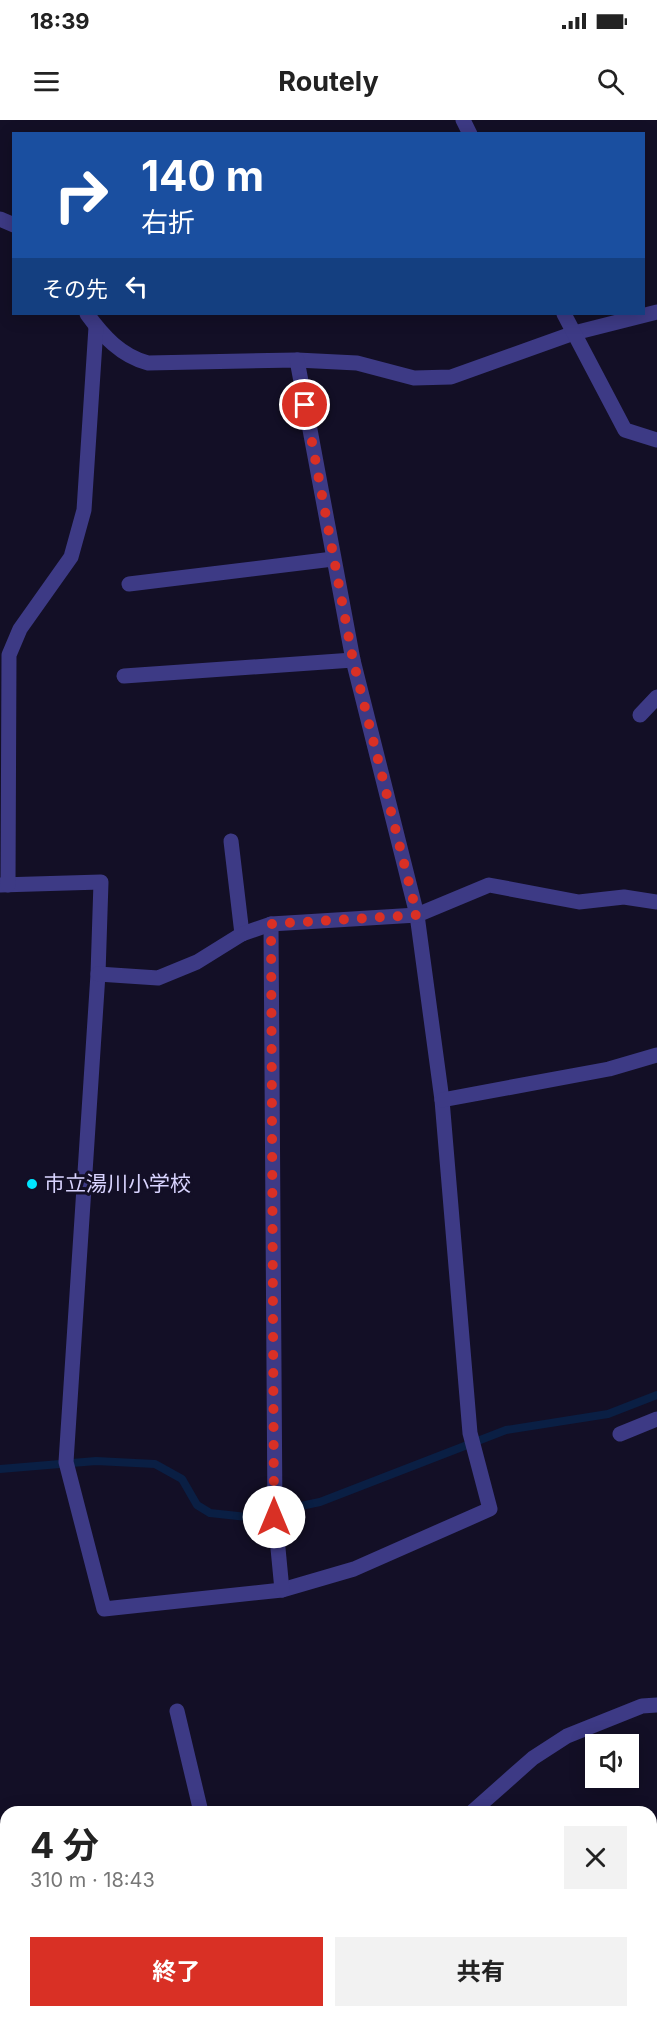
<!DOCTYPE html>
<html lang="ja">
<meta charset="utf-8">
<style>
body{margin:0;font-family:Inter,"Noto Sans JP",sans-serif;background:#f2f2f2;color:#222;height:100vh;display:flex;flex-direction:column;font-size:22px;white-space:nowrap}
*{box-sizing:border-box;margin:0}
p{font-size:20px;color:#767676}
.icon{flex:none;width:33px;height:33px;fill:none;stroke:currentColor;stroke-width:2;stroke-linecap:round;stroke-linejoin:round}
.map{position:relative;flex:1;overflow:hidden}
.side{position:absolute;left:0px;top:1686px;width:657px;height:212px;display:flex;flex-direction:column;background:#fff;border-radius:18px 18px 0 0;box-shadow:0 3px 15px #0003}
.side>*{flex:none}
.guide{position:absolute;left:12px;top:12px;width:633px;height:183px;border-radius:0px;box-shadow:0 3px 15px #0003;background:#1a4fa0;color:#fff;overflow:hidden}
.fabs{position:absolute;left:585px;top:1614px;display:grid;gap:12px}
.fabs a{display:grid;place-items:center;width:54px;height:54px;border-radius:0px;background:#fff;box-shadow:0 3px 15px #0003;font-size:30px}
.pin{position:absolute;display:grid;place-items:center;width:51px;height:51px;color:#fff;margin:-26px;border:3px solid #fff;border-radius:50%;box-shadow:0 2px 6px #0007}
.me{position:absolute;width:66px;margin:-33px;rotate:0deg;stroke-linejoin:round;filter:drop-shadow(0 0 4px #0008)}
.turn{display:flex;align-items:center;gap:21px;height:126px;padding:0 30px;font-size:27px}
.turn .icon{width:78px;height:78px;stroke-width:2.5}
.turn b{display:block;font-size:42px;line-height:51px}
.then{display:flex;align-items:center;height:57px;padding:0 30px;background:#0003;gap:12px;font-size:22px}
.round{display:grid;place-items:center;flex:none;width:63px;height:63px;border-radius:0px;background:#f2f2f2}
.summary{display:flex;align-items:center;justify-content:space-between;height:102px;padding:0 30px}
h1{font-size:36px;font-weight:700;line-height:45px}
.action{display:flex;gap:12px;margin-top:auto;padding:12px 30px}
.action a{flex:1;height:69px;border-radius:0px;background:#d93025;color:#fff;font-size:24px;font-weight:700;line-height:69px;text-align:center}
.action a+a{background:#f2f2f2;color:#222}
.status{display:flex;justify-content:space-between;align-items:center;height:42px;padding:0 30px;background:#fff;direction:ltr}
.status svg{height:16px;fill:currentColor}
header{display:flex;justify-content:space-between;align-items:center;height:78px;padding:0 30px;background:#fff;font-size:27px;font-weight:700}
.map>svg:first-child{display:block}
</style>
<div class="status"><b>18:39</b><svg viewBox="0 0 49 12"><path d="M0 12V9h3v3zM5 12V6h3v6zM10 12V3h3v9zM15 12V0h3v12zM26 1h20v11H26zM47 4h2v5h-2z"/></svg></div>
<header><svg class="icon" aria-label="menu" viewBox="0 0 24 24"><path d="M4 6h16M4 12h16M4 18h16"/></svg>Routely<svg class="icon" aria-label="search" viewBox="0 0 24 24"><circle cx="10" cy="10" r="6"/><path d="M15 15l6 6"/></svg></header>
<div class="map">
<svg width="657" height="1897" viewBox="0 0 657 1897">
<rect width="100%" height="100%" fill="#130f26"/>
<g fill="none" stroke-linecap="round" stroke-linejoin="round">
<polyline stroke="#0a1f44" stroke-width="8" points="0,1349 96,1341 155,1344 182,1359 197,1385 210,1393 247,1397 320,1382 506,1310 608,1294 657,1275"/>
<polyline stroke="#3d3a85" stroke-width="15" points="124,556 353,540"/>
<g stroke="#3d3a85" stroke-width="15">
<polyline points="463,0 470,14"/>
<polyline points="0,99 14,105"/>
<path d="M 87,194 C 103,216 121,236 148,243 L 297,240 L 357,243 L 414,258 L 451,257 L 574,213 L 657,192"/>
<polyline points="564,194 625,310 657,320"/>
<polyline points="129,464 333,439"/>
<polyline points="640,595 657,577"/>
<polyline points="231,721 242,814"/>
<polyline points="0,765 101,762 98,854 66,1342 104,1489 282,1470 354,1449 490,1389 470,1313 442,980 417,795 353,540 297,240"/>
<polyline points="8,765 9,535 20,509 71,437 84,390 96,207"/>
<polyline points="271,804 275,1397 282,1470"/>
<polyline points="98,854 158,858 197,842 242,814 271,804 417,795 489,765 579,782 624,777 657,782"/>
<polyline points="442,980 609,949 657,935"/>
<polyline points="620,1314 657,1299"/>
<polyline points="177,1591 201,1692"/>
<polyline points="472,1692 533,1638 567,1616 642,1586 657,1585"/>
<polyline points="0,1797 6,1796"/>
<polyline points="651,1844 657,1844"/>
<polyline points="93,1892 97,1897"/>
<polyline points="296,1892 298,1897"/>
<polyline points="410,1892 411,1897"/>
<polyline points="73,1897 81,1892"/>
</g>
<defs>
<g id="rail">
<polyline points="651,1762 657,1761"/>
<polyline points="0,1831 6,1831"/>
</g>
</defs>
<use href="#rail" stroke="#00e5ff" stroke-width="7"/>
<use href="#rail" stroke="#130f26" stroke-width="4.5" stroke-dasharray="14" stroke-linecap="butt"/>
</g>
<g fill="none" stroke-linecap="round" stroke-linejoin="round">
<polyline stroke="#d93025" stroke-width="10" stroke-dasharray="0 18" points="274,1397 271,804 417,795 353,540 305,285"/>
</g>
<circle fill="#00e5ff" stroke="#130f26" stroke-width="2" cx="32" cy="1064" r="6"/>
<g text-anchor="middle" stroke-width="6" stroke-linejoin="round" paint-order="stroke">
<g font-size="21" fill="#d9d4ff" stroke="#130f26" text-anchor="start">
<text x="44" y="1071">市立湯川小学校</text>
</g>
</g>
</svg>
<div class="fabs">
<a><svg class="icon" aria-label="sound" viewBox="0 0 24 24"><path d="M4 9h4l5-4v14l-5-4H4zM17 9q2 3 0 6"/></svg></a>
</div>
<div class="pin" style="left:305px;top:285px;background:#d93025"><svg class="icon" aria-label="arrive" viewBox="0 0 24 24"><path d="M6 21V4h12l-3 4 3 4H6"/></svg></div>
<svg class="me" style="left:274px;top:1397px" viewBox="-20 -20 40 40"><circle r="19" fill="#fff"/><path d="M0-13L10 11 0 6-10 11z" fill="#d93025"/></svg>
<div class="guide">
<div class="turn"><svg class="icon" aria-label="right" viewBox="0 0 24 24"><path d="M7 20v-9h11M14 6l5 5-5 5"/></svg><div><b>140 m</b>右折</div></div>
<div class="then">その先<svg class="icon" aria-label="left" viewBox="0 0 24 24"><path d="M17 20v-9H6M10 6l-5 5 5 5"/></svg></div>
</div>
<section class="side">
<div class="summary"><div><h1>4 分</h1><p>310 m · 18:43</p></div><a class="round"><svg class="icon" aria-label="close" viewBox="0 0 24 24"><path d="M6 6l12 12M18 6L6 18"/></svg></a></div>
<div class="action"><a>終了</a><a>共有</a></div>
</section>
</div>
